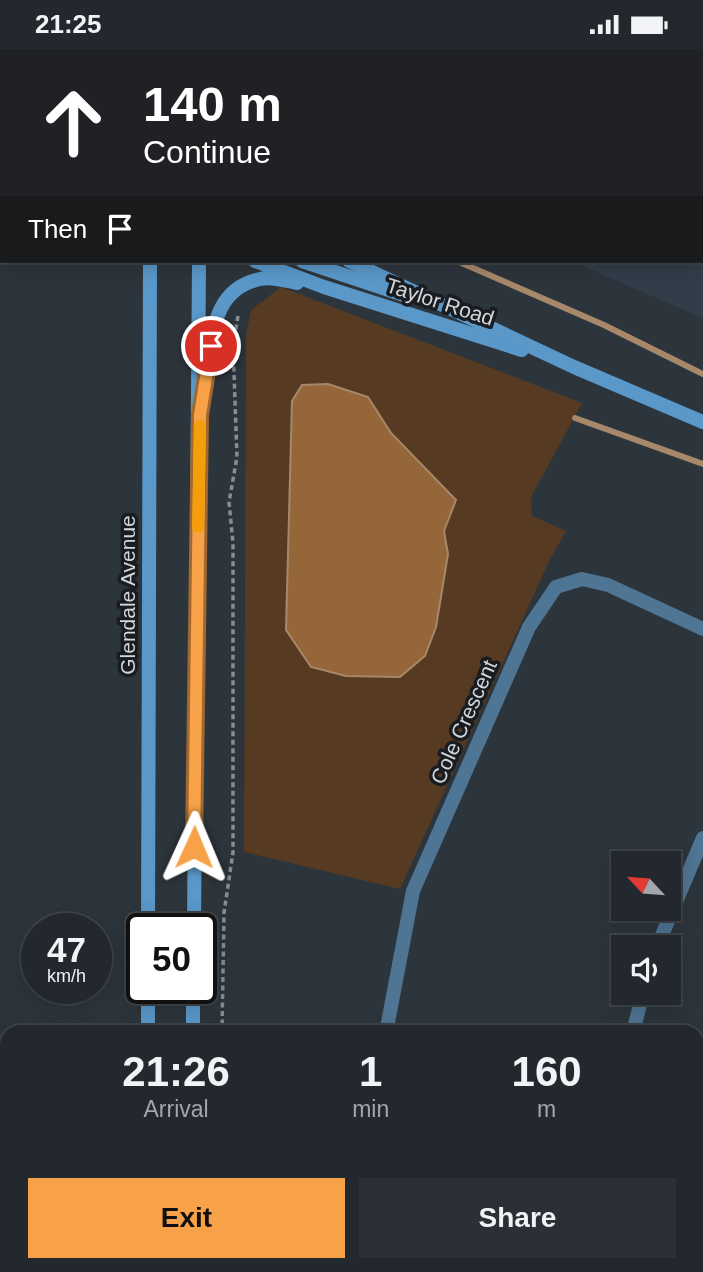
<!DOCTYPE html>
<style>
body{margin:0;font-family:Helvetica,sans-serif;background:#2a3035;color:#f1f3f6;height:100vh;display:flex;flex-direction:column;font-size:26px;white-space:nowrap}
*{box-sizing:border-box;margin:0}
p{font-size:23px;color:#a2a6aa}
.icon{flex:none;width:38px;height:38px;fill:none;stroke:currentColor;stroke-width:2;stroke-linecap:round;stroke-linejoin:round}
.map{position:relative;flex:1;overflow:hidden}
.panel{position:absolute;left:0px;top:976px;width:704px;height:247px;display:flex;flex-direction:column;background:#22282d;border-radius:21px 21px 0 0;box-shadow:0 4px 18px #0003,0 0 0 2px #3f4449}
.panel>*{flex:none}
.hud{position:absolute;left:0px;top:0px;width:704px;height:214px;box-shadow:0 4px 18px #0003,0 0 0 2px #3f4449;background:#202124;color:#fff;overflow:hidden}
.needle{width:46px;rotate:296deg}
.controls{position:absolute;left:611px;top:802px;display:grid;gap:14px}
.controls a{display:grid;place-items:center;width:70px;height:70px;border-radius:0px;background:#22282d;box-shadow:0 4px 18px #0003,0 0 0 2px #3f4449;font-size:35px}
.speed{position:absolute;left:21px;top:864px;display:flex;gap:14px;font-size:35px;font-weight:700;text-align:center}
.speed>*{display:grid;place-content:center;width:91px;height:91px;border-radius:50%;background:#22282d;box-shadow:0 4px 18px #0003,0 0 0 2px #3f4449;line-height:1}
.speed small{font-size:18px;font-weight:400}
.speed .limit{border:4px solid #111;border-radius:10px;background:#fff;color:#111}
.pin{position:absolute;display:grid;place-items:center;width:60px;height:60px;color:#fff;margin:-30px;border:4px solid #fff;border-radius:50%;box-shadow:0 2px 7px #0007}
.me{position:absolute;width:77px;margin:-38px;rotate:1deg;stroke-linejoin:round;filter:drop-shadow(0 0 5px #0008)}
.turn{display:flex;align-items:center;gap:24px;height:147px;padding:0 28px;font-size:32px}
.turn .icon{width:91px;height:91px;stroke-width:2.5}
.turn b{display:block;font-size:49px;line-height:60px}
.then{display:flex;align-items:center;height:66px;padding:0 28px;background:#0003;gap:14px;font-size:26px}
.eta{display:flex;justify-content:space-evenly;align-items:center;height:119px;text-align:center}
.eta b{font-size:42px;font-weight:700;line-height:49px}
.primary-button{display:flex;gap:14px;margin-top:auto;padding:14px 28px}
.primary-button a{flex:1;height:80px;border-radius:0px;background:#f7a248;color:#111;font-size:28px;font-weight:700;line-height:80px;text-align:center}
.primary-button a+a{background:#2a3035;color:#f1f3f6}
.status{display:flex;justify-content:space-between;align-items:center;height:49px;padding:0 35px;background:#22282d;direction:ltr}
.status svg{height:19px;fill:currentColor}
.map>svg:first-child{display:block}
</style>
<div class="status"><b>21:25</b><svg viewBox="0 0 49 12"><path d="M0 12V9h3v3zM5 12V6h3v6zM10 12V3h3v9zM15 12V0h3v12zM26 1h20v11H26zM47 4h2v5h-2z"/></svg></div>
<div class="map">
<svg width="703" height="1223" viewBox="0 0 703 1223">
<rect width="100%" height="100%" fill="#2d353c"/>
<polygon fill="#313e4a" points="286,0 703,0 703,269 571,212 702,212 702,2 286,2"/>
<polygon fill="#563b22" points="281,238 582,354 531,448 532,467 566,482 550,510 400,840 244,803 246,286 251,261"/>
<polygon fill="#94663a" stroke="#a7886a" stroke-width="2" points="328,335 368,348 391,384 456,451 444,482 448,505 436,578 425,607 400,628 346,627 311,618 286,581 292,352 302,336"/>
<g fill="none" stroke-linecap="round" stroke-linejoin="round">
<g stroke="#a7886a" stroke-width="6">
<polyline points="312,0 313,2"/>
<polyline points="457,212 604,276 703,325"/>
<polyline points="575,369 703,415"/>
<polyline points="0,1184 7,1192"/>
<polyline points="28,1216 33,1223"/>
</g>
<g stroke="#878d93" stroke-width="3.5" stroke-dasharray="5 3.5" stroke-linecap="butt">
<polyline points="3,0 10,2"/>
<polyline points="387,0 387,2"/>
<polyline points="587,0 587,2"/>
<polyline points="37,2 39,0"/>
<polyline points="256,2 256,0"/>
<polyline points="0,150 2,150"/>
<polyline points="222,984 224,864 233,803 233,494 229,453 237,408 233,296 238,267"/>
<polyline points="217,1223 217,1216"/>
<polyline points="352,1223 356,1216"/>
</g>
<g stroke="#4f7594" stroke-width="10">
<polyline points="702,15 703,15"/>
<polyline points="702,145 703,145"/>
</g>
<g stroke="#4f7594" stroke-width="14">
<polyline points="657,898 703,789"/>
<polyline points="386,984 413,842 529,578 556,538 582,530 608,536 703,580"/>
<polyline points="633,984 643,943"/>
<polyline points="606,1216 606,1223"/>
</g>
<g stroke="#5a98ca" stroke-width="14">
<polyline points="145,0 145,2"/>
<polyline points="193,0 194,2"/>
<polyline points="128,2 128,0"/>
<polyline points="0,73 2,73"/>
<polyline points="0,108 2,109"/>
<polyline points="255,212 324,238 522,301"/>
<polyline points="302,212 404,246"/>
<polyline points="349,212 574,318 703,373"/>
<path d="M 206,326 C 213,287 212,240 260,230 C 271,227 286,232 297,234"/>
<polyline points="148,880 150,212"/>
<polyline points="194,880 199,212"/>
<polyline points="148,984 148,940"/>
<polyline points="193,984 193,940"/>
<polyline points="147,1223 147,1216"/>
<polyline points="191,1223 191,1216"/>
</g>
</g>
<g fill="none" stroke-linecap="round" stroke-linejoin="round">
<defs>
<polyline id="route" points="194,798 200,366 211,297"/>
</defs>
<use href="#route" stroke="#a1692f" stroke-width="18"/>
<use href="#route" stroke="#f7a248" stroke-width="12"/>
<polyline stroke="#f59e0b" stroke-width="12" points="198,478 200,377"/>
</g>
<g text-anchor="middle" stroke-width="7" stroke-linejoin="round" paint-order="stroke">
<g font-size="21" fill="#d2d7db" stroke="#191c20">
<text transform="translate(440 253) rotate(18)" y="7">Taylor Road</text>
<text transform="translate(128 546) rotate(-90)" y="7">Glendale Avenue</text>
<text transform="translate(464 673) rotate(-66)" y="7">Cole Crescent</text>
</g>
</g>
</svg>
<div class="controls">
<a><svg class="needle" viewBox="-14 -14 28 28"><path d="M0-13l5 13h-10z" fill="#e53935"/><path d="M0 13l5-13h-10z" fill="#a2a6aa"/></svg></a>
<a><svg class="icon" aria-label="sound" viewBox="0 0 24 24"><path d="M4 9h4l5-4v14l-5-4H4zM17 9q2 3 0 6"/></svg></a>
</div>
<div class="speed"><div>47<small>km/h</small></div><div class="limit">50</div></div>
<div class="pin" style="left:211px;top:297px;background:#d93025"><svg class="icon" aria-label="arrive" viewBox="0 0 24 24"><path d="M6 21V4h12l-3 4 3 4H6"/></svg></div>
<svg class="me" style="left:194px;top:798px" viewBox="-20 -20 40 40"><path d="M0-17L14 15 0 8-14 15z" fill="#f7a248" stroke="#fff" stroke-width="4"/></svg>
<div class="hud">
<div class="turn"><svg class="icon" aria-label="ahead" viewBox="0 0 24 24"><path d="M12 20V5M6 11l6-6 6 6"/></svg><div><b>140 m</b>Continue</div></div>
<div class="then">Then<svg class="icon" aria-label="arrive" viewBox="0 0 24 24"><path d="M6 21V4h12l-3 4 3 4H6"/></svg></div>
</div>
<section class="panel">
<div class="eta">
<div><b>21:26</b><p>Arrival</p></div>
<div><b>1</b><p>min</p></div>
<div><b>160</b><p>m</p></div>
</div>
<div class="primary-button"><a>Exit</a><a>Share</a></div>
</section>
</div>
